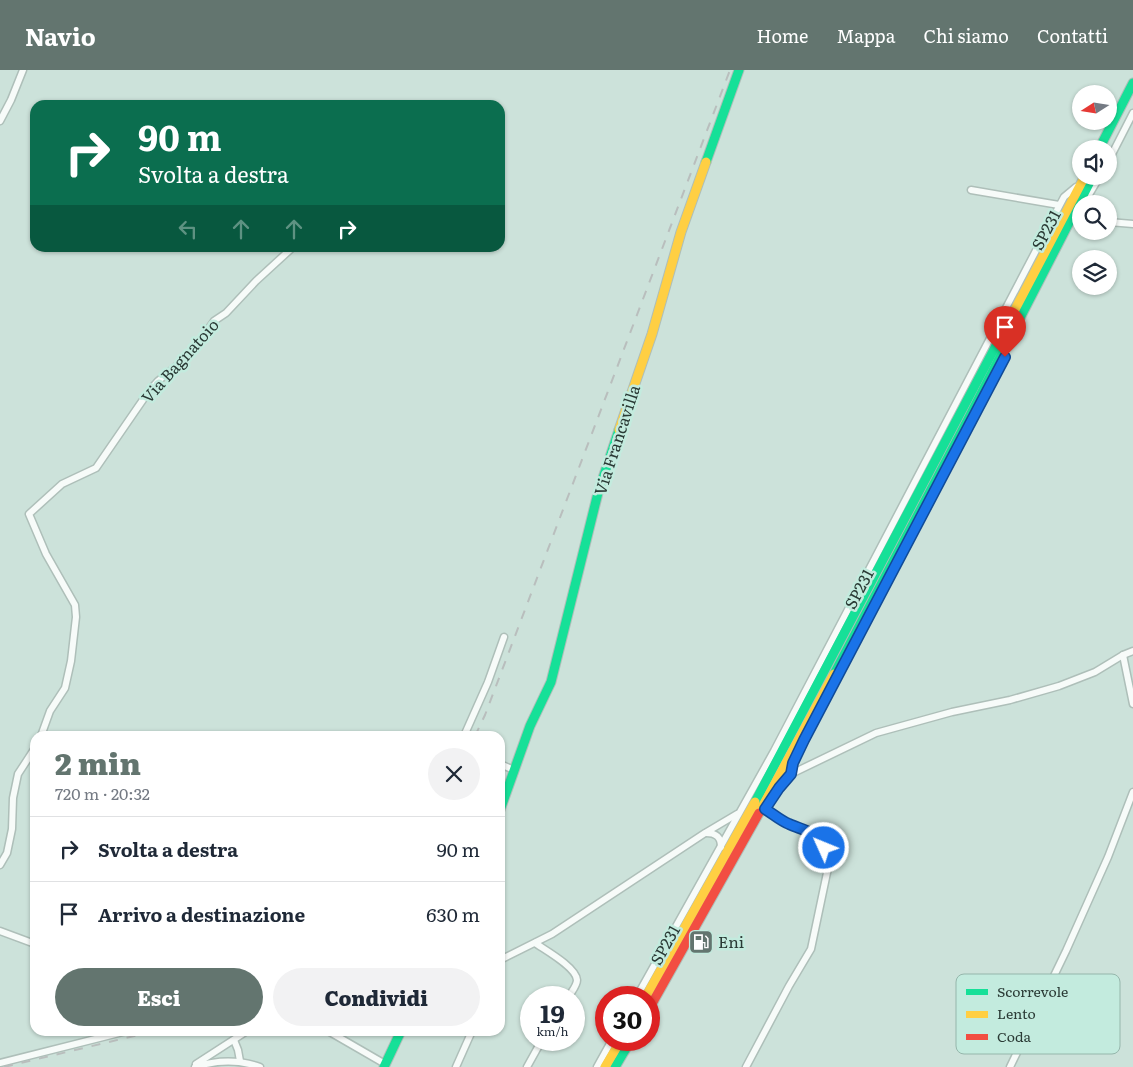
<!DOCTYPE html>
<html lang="it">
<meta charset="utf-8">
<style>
body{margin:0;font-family:Literata,serif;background:#f2f2f3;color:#1f2937;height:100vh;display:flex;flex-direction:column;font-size:19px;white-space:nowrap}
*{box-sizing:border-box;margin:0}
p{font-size:16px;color:#747a83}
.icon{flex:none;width:28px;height:28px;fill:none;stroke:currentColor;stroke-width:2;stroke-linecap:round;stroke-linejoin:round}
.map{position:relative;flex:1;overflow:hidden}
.drawer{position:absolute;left:30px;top:661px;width:475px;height:305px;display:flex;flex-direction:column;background:#fff;border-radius:15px;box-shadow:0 1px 4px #0004}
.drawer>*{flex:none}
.guide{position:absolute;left:30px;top:30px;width:475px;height:152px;border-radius:15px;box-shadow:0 1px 4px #0004;background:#0b6e4f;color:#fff;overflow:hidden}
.needle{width:32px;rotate:258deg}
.fabs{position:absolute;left:1072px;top:15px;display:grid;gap:10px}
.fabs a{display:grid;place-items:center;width:45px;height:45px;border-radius:50%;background:#fff;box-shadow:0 1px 4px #0004;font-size:25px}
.speed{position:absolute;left:520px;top:916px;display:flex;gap:10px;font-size:25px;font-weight:700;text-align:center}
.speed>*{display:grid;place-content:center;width:65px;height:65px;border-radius:50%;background:#fff;box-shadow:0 1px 4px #0004;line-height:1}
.speed small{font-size:12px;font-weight:400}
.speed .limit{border:8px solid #d22;background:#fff;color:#111}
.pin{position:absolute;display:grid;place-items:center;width:42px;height:42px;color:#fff;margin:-51px -21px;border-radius:50% 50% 50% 0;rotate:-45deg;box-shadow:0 0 5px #0007}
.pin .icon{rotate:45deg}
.me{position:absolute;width:55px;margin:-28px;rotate:314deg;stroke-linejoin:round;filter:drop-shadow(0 0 4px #0008)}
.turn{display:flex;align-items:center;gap:18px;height:105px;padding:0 25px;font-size:22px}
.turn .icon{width:65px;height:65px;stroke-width:2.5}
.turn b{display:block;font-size:35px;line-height:42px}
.lanes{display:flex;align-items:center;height:48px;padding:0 25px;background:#0003;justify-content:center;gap:25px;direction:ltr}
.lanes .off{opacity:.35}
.round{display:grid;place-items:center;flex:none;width:52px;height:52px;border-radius:26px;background:#f2f2f3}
.summary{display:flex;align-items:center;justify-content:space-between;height:85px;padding:0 25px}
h1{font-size:30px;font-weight:800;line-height:38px;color:#63756f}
.button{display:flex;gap:10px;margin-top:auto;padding:10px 25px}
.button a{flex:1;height:58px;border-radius:30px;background:#63756f;color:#fff;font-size:20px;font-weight:800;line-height:58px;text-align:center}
.button a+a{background:#f2f2f3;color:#1f2937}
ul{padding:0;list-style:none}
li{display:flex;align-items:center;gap:15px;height:65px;padding:0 25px;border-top:1px solid #e0e1e3}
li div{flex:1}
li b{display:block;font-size:19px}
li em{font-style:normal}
header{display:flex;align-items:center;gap:30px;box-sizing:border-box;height:70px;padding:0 25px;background:#63756f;color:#fff}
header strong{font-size:24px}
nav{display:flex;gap:28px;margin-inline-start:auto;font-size:18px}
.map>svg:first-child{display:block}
</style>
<header>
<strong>Navio</strong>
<nav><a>Home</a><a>Mappa</a><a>Chi siamo</a><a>Contatti</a></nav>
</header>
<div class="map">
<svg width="1133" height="997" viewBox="0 0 1133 997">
<rect width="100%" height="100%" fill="#cce2da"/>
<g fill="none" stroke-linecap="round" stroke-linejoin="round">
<defs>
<g id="street">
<polyline points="0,51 11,30 23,0"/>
<polyline points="1109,90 1133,43"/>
<polyline points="971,120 1059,135"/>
<polyline points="1087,128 1100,106"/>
<polyline points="1109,152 1133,154"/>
<polyline points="1123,585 1133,634"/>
<polyline points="41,666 50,641 65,618 71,591 76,547 75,535 46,484 29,444 62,414 96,398 149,321 158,311 189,286 214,251 226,243 256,211 292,178"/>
<polyline points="464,666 488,612 504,567"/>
<polyline points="500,694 514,700"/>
<polyline points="791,704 793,693 802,675"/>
<polyline points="775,724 791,704 876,663 952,642 1010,630 1059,616 1095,602 1123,585 1133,581"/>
<path d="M 706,763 C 716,763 721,767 721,777"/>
<polyline points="0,795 7,783 12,759 13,728 18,704 35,678"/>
<polyline points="0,861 35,874"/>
<path d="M 535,873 C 545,880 576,897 577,910 C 577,916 571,922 568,928"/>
<polyline points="500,890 552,864 705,763 737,744"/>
<polyline points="636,928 774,681 1064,127 1076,117"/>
<polyline points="328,961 385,994"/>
<polyline points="234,970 238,980 240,991"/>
<polyline points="0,993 127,961"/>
<polyline points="196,994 247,961"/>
<path d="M 195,997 C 217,990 237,989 260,997"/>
<polyline points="456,997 472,961"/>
<polyline points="527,997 542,970"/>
<polyline points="597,997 612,970"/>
<polyline points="746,997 789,916 811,879 828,798 822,771 799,757 789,754 765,739"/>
<polyline points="1010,997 1066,881 1108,787 1133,722"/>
</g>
<g id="fast">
<polyline points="1099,79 1133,13"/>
<polyline points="706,92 739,0"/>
<polyline points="834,604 967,351 1093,106"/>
<polyline points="755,732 1010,249"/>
<polyline points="500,740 530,656 551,612 598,423 619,360"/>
<polyline points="384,997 401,961"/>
<polyline points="615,997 631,970"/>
</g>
<g id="slow">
<polyline points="1010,249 1084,108"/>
<polyline points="619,360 652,264 681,162 706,92"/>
<polyline points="759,743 834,604"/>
<polyline points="645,928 755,732"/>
<polyline points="605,997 621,970"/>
</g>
<polyline id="jam" points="649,939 759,743"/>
</defs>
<use href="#street" stroke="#aebfb9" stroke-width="9"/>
<use href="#fast" stroke="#aebfb9" stroke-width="11"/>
<use href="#slow" stroke="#aebfb9" stroke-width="11"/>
<use href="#jam" stroke="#aebfb9" stroke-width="11"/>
<use href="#street" stroke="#f7fbf9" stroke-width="6"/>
<use href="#fast" stroke="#16e098" stroke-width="9"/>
<use href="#slow" stroke="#ffcf43" stroke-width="9"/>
<use href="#jam" stroke="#f24e42" stroke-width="9"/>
<g stroke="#b9bebd" stroke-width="2" stroke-dasharray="9 9" stroke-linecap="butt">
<polyline points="475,666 485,645 730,0"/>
<polyline points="4,997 155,961"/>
</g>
</g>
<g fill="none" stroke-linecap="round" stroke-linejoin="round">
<defs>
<path id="route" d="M 824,778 C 820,762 802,760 789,754 C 781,751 773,744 765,739 L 779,718 L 791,704 L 793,693 L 804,670 L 1005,287"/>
</defs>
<use href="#route" stroke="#114b97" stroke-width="12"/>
<use href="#route" stroke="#1a73e8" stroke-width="9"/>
</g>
<defs>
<symbol id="fuel-square" viewBox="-11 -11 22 22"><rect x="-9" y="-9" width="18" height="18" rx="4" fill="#63756f" stroke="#c3ebde"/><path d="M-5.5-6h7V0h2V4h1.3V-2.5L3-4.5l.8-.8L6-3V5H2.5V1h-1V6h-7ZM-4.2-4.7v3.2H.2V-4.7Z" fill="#fff"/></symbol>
</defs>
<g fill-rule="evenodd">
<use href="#fuel-square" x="687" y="858" width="28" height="28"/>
</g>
<g text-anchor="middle" stroke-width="5" stroke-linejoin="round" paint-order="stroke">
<g font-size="16" fill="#2a3a35" stroke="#c3ebde">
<text transform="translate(1046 160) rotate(-62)" y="6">SP231</text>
<text transform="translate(180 291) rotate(-48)" y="6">Via Bagnatoio</text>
<text transform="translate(617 370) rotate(-72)" y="6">Via Francavilla</text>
<text transform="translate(859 519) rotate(-62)" y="6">SP231</text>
<text transform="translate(665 875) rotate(-61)" y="6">SP231</text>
</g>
<g font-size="16" fill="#2a3a35" stroke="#c3ebde" text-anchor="start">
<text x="718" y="878">Eni</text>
</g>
</g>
<rect x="956" y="904" width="164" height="80" rx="8" fill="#c3ebde" stroke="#95b6ab" stroke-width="1"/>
<rect x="966" y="919" width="22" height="6" fill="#16e098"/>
<rect x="966" y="941" width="22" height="7" fill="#ffcf43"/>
<rect x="966" y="964" width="22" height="6" fill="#f24e42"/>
<g font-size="14" fill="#2a3a35">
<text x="997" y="927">Scorrevole</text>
<text x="997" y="949">Lento</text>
<text x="997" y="972">Coda</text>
</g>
</svg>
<div class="fabs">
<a><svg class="needle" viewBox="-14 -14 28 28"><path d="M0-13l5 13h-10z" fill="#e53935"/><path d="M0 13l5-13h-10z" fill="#747a83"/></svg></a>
<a><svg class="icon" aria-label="sound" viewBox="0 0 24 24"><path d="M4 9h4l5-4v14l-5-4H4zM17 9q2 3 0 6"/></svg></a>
<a><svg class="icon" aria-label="search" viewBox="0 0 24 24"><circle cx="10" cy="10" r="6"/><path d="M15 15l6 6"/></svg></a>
<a><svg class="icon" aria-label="layers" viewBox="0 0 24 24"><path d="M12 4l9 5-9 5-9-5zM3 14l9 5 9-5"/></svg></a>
</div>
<div class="speed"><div>19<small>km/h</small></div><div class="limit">30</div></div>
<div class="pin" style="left:1005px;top:287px;background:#d93025"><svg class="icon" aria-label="arrive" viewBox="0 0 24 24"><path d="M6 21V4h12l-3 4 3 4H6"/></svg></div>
<svg class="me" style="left:824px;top:778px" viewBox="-20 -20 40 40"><circle r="17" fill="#1a73e8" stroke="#fff" stroke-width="3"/><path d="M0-11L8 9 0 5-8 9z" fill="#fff"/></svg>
<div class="guide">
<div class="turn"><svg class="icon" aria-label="right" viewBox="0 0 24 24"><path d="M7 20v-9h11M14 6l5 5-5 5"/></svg><div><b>90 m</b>Svolta a destra</div></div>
<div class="lanes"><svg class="icon off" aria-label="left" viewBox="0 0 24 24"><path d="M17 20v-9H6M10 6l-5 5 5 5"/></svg><svg class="icon off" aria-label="ahead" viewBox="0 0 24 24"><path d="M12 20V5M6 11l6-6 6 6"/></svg><svg class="icon off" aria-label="ahead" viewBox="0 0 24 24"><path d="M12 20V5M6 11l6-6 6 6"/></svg><svg class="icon" aria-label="right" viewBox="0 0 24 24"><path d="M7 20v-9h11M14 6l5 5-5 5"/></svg></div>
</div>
<section class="drawer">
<div class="summary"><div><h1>2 min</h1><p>720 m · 20:32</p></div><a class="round"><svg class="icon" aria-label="close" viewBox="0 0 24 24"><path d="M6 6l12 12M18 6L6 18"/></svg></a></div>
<ul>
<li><svg class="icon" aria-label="right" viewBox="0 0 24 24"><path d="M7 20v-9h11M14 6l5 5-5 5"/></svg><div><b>Svolta a destra</b></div><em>90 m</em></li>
<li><svg class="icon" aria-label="arrive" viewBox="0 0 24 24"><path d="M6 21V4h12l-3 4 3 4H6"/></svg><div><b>Arrivo a destinazione</b></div><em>630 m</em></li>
</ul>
<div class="button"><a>Esci</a><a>Condividi</a></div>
</section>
</div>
